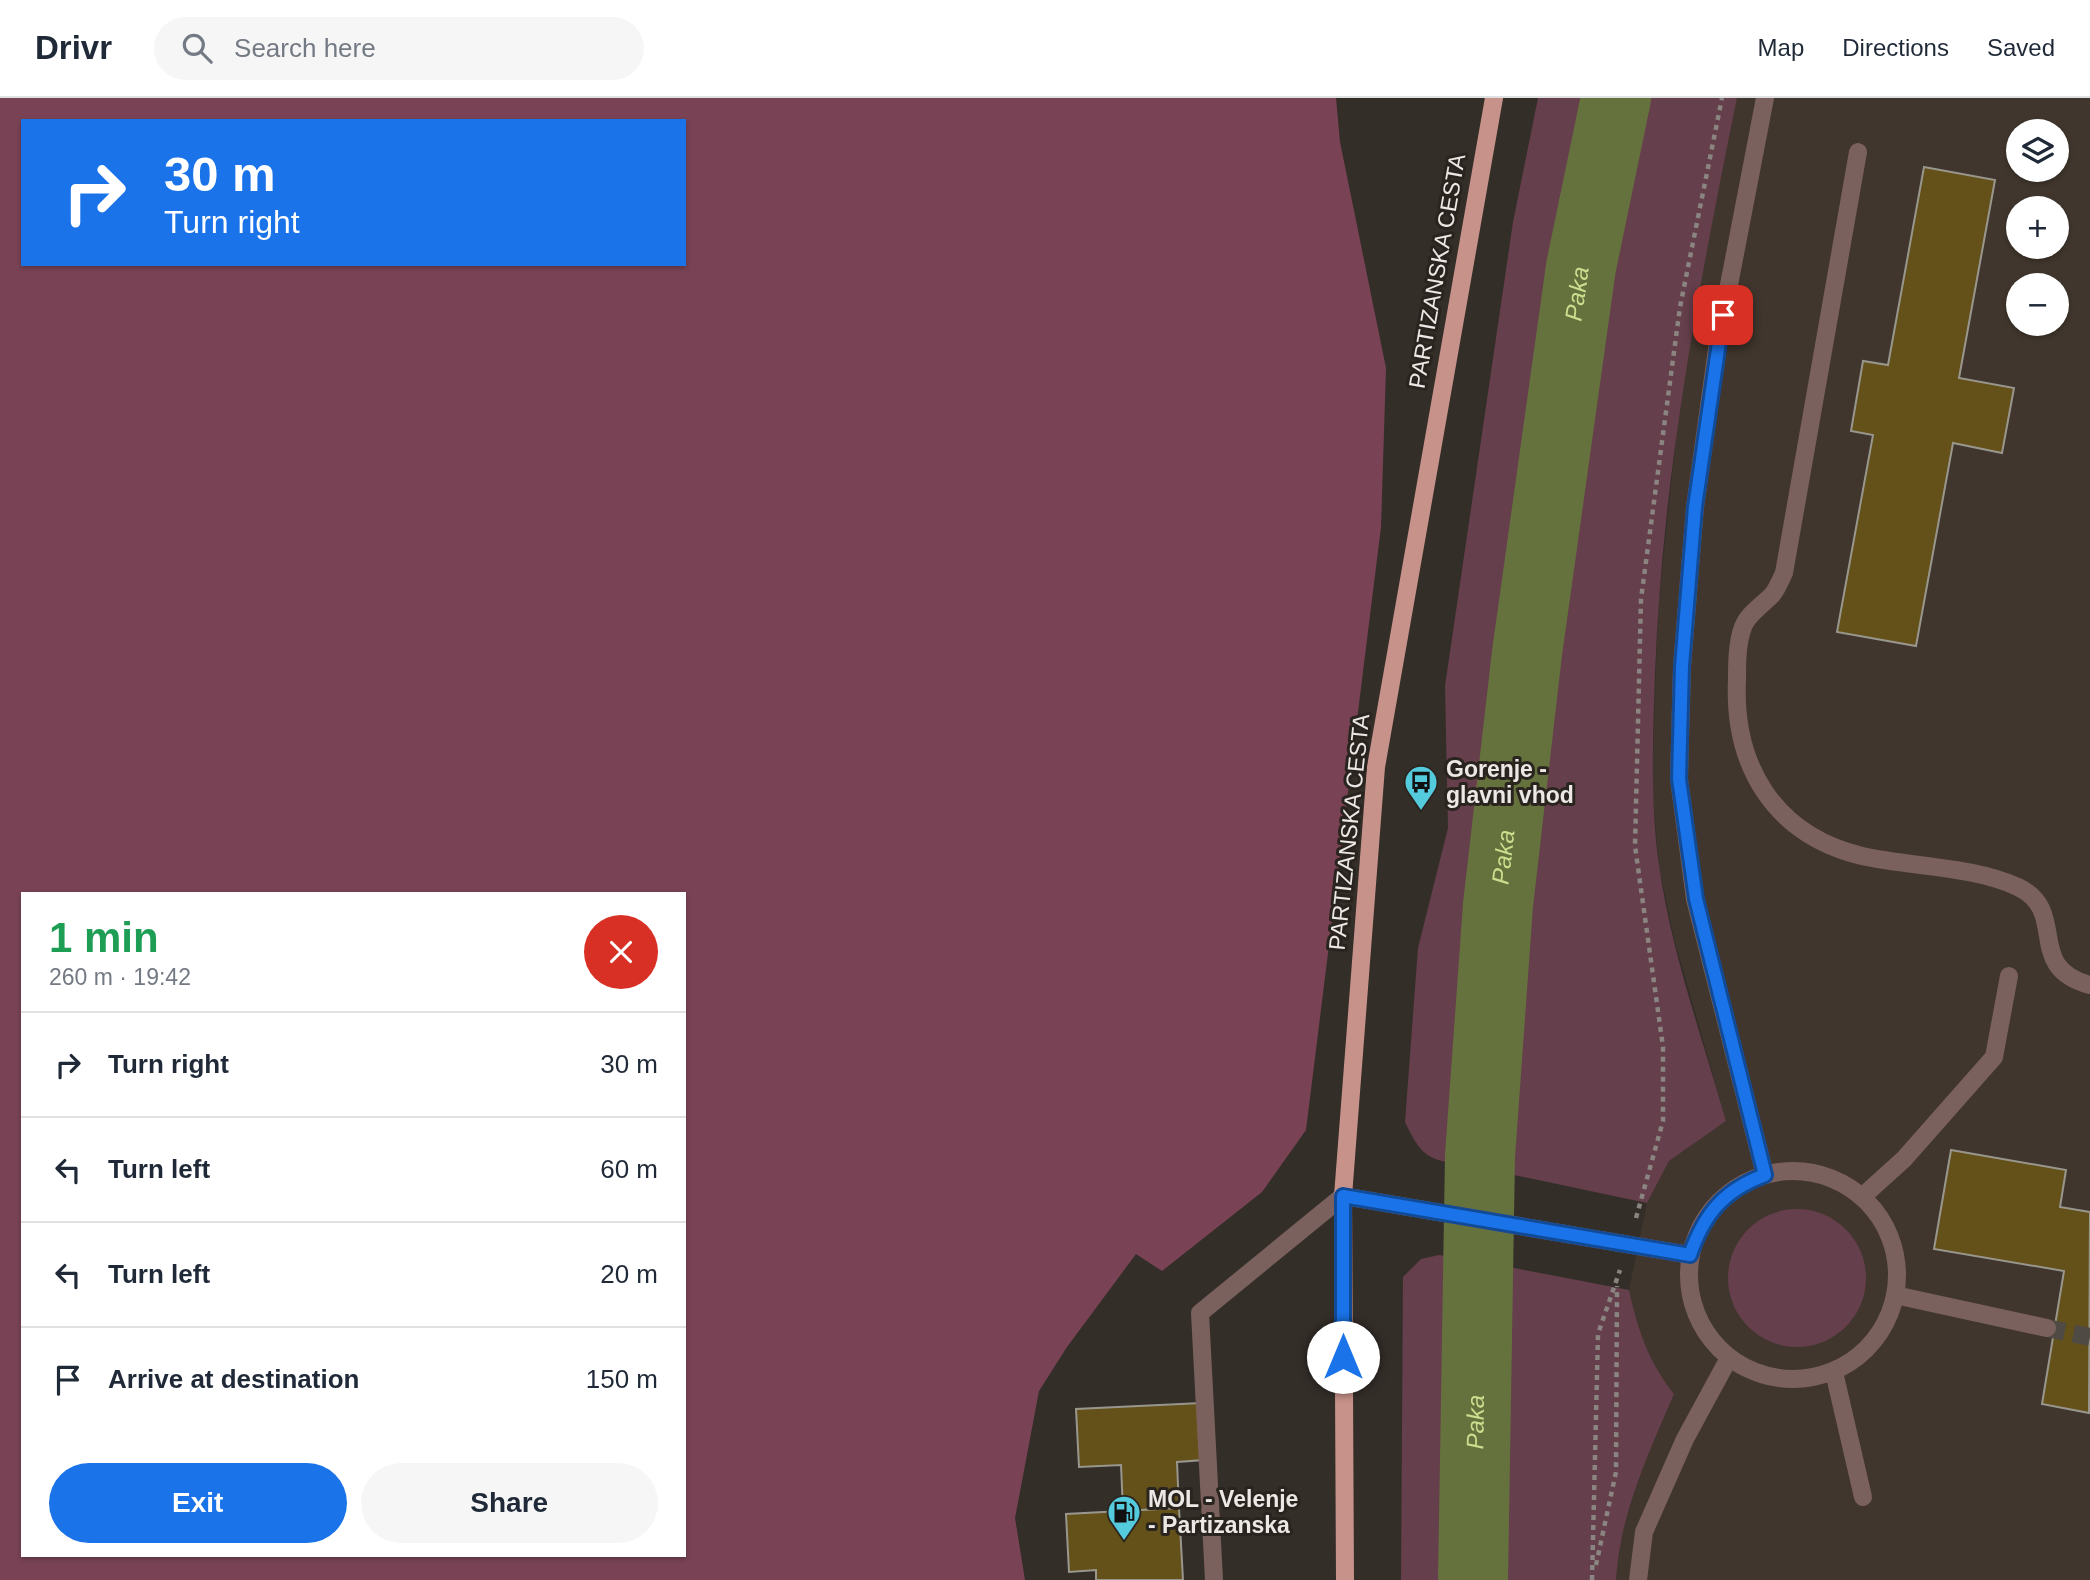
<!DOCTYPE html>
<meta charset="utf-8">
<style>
body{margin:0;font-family:Helvetica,sans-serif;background:#f6f6f7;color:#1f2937;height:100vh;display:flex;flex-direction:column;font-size:26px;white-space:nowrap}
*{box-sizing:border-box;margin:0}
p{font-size:23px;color:#747a83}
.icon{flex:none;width:38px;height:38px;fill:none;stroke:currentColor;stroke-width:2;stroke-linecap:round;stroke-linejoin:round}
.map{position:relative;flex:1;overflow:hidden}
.drawer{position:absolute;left:21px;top:794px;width:665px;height:665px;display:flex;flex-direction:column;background:#fff;border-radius:0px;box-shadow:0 2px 5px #0004}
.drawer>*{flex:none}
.banner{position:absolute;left:21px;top:21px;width:665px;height:147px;border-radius:0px;box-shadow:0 2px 5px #0004;background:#1a73e8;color:#fff;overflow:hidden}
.buttons{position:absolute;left:2006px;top:21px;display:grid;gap:14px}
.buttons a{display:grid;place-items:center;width:63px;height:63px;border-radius:50%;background:#fff;box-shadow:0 2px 5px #0004;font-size:35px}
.pin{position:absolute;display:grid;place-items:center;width:60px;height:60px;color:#fff;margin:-30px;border-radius:14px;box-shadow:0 4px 10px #0006}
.me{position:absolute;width:77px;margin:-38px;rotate:0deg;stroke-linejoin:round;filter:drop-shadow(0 0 5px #0008)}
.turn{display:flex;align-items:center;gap:24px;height:147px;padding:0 28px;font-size:32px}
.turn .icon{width:91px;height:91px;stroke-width:2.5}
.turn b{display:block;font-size:49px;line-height:60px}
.round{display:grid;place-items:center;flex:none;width:74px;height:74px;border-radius:37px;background:#f6f6f7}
.headline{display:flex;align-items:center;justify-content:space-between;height:119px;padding:0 28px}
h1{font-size:42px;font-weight:700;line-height:52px;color:#1e9e55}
.action{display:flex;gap:14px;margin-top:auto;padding:14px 28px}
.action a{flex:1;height:80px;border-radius:42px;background:#1a73e8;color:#fff;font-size:28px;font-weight:700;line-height:80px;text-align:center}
.action a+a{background:#f6f6f7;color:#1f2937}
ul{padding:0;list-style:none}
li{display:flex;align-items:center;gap:21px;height:105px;padding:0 28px;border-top:2px solid #e0e1e3}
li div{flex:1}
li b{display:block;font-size:26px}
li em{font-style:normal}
header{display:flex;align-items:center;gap:42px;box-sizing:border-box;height:98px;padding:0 35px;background:#fff;border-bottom:2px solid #e0e1e3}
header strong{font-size:33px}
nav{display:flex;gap:38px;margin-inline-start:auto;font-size:24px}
.search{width:490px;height:63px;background:#f6f6f7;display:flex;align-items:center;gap:18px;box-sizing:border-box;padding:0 24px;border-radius:38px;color:#747a83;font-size:26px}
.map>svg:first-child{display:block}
</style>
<header>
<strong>Drivr</strong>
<div class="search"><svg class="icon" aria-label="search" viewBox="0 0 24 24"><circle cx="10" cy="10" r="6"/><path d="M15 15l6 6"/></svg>Search here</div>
<nav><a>Map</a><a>Directions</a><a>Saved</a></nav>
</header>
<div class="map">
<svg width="2090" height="1482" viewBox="0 0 2090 1482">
<rect width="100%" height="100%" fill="#342e29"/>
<path fill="#40362d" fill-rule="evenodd" d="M 1737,0 L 2090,0 L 2090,1482 L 1616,1482 L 1617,1456 L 1629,1401 L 1674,1296 L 1655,1271 L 1639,1236 L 1629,1192 L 1647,1105 L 1669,1063 L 1726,1023 L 1674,840 L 1659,768 L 1652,688 L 1658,510 L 1680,303 L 1698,190 ZM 2018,33 L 2056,33 L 2056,72 L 2018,72 ZM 2018,110 L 2056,110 L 2056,149 L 2018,149 ZM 2018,187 L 2056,187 L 2056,226 L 2018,226 Z"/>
<g fill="#653f4b">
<path d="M 1538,0 L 1601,0 C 1582,97 1560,195 1546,292 C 1507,550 1486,808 1464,1067 C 1428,1062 1421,1058 1405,1024 L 1418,850 L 1448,730 L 1445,588 L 1513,124 Z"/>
<path d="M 1629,0 L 1737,0 C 1698,191 1662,381 1655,576 C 1653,640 1650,703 1659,767 C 1671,853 1702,939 1726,1023 L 1669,1063 L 1647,1105 L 1495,1073 L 1512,781 L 1572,303 Z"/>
<circle cx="1797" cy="1180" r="69"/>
<polygon points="1439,1157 1465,1161 1459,1482 1401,1482 1403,1179 1421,1161"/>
<path d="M 1493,1166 L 1629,1192 C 1638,1232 1648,1263 1674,1296 C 1648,1357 1620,1415 1616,1482 L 1487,1482 Z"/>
</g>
<path fill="#794355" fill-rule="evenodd" d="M 0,0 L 1336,0 L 1340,44 L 1386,270 L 1381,429 L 1306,1032 L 1262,1094 L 1162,1173 L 1136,1156 L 1067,1249 L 1039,1293 L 1015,1420 L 1025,1482 L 0,1482 ZM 23,23 L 684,23 L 684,166 L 23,166 ZM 23,796 L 684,796 L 684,1458 L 23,1458 Z"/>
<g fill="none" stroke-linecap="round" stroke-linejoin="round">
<path stroke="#66723e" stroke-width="70" id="s1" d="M 1473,1482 L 1480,1058 L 1498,807 L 1527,555 L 1581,169 L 1616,0"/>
</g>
<g fill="#635119" stroke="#99968e" stroke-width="2">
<polygon points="1924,69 1995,82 1959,280 2014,290 2002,355 1953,345 1916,548 1837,534 1873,337 1851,333 1863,263 1888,267"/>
<polygon points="1951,1052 2066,1072 2060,1109 2090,1114 2089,1315 2042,1306 2064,1173 1934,1151"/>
<polygon points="1201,1305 1204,1362 1177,1364 1179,1410 1123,1413 1121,1367 1079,1369 1076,1311"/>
<polygon points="1179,1410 1183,1482 1096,1482 1096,1472 1069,1474 1066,1416"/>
</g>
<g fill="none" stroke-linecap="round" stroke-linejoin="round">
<polyline stroke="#504a45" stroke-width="18" stroke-dasharray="18 9" stroke-linecap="butt" points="2047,1230 2090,1239"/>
<g stroke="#8a8581" stroke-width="4.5" stroke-dasharray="5 5" stroke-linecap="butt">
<polyline points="1636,1120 1663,1023 1663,949 1635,748 1641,501 1680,209 1722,0"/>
<polyline points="1596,1467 1616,1374 1617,1188"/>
<polyline points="1592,1482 1598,1236 1620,1172"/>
</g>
<g stroke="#7b615d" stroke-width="18">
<path d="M 1858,54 L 1784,475 C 1780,483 1777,492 1771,498 C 1762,507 1747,517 1743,529 C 1737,545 1737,565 1737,582 C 1733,669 1775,737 1862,758 C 1911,769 1973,768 2018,789 C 2070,814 2023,869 2090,887"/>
<circle cx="1793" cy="1177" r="104"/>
<polyline points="1765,1077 1695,801 1679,681 1682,568 1695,409 1718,244 1765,0"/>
<polyline points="1862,1099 1904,1061 1994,959 2009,878"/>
<polyline points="1895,1197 2047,1230"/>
<polyline points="1834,1274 1863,1399"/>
<polyline points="1214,1482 1200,1215 1343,1098 1690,1157"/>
<polyline points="1638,1482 1644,1434 1685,1341 1729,1260"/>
</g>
<polyline stroke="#c69289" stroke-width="18" points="1345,1482 1343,1098 1376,669 1494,0"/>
</g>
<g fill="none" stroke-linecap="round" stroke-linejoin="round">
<defs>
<path id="route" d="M 1343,1259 L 1343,1098 L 1690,1157 C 1704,1116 1724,1092 1765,1077 L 1696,801 L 1679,681 L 1682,568 L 1695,409 L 1723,217"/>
</defs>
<use href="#route" stroke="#114b97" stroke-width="18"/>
<use href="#route" stroke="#1a73e8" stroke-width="12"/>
</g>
<defs>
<symbol id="bus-pin" viewBox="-11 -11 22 30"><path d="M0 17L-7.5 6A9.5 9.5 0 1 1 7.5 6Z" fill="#54cadd" stroke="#2a241f"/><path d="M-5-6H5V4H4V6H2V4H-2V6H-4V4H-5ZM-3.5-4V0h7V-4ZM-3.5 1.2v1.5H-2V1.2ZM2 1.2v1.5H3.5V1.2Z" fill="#111"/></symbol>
<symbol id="fuel-pin" viewBox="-11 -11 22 30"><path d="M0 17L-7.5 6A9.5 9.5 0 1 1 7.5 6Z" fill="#54cadd" stroke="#2a241f"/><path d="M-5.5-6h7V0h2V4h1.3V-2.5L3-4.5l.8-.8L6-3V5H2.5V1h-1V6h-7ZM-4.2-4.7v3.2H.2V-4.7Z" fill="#111"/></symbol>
</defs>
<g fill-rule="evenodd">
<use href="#bus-pin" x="1402" y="665" width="38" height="52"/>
<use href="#fuel-pin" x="1105" y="1395" width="38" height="52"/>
</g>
<g text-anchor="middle" stroke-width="6" stroke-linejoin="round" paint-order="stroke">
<g font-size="23" fill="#ece8e5" stroke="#2a241f">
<text transform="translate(1437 173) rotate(-80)" y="8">PARTIZANSKA CESTA</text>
<text transform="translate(1349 734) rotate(-84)" y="8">PARTIZANSKA CESTA</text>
</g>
<g font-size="23" font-weight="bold" fill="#ece8e5" stroke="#2a241f" text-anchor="start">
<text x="1446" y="679">Gorenje -<tspan x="1446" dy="26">glavni vhod</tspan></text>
<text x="1148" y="1409">MOL - Velenje<tspan x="1148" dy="26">- Partizanska</tspan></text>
</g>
<g font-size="24" font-style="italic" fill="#cade8d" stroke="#2a241f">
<text dy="8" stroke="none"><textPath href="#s1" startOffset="1292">Paka</textPath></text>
<text dy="8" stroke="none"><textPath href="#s1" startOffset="724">Paka</textPath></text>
<text dy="8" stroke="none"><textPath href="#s1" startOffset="158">Paka</textPath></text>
</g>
</g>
</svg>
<div class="buttons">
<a><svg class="icon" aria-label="layers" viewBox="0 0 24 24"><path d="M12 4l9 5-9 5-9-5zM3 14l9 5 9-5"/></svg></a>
<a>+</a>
<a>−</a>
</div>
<div class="pin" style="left:1723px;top:217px;background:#d93025"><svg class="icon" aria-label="arrive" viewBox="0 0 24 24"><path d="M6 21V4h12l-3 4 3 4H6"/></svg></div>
<svg class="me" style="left:1343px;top:1259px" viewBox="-20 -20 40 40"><circle r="19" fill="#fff"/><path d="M0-13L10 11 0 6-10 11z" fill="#1a73e8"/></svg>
<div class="banner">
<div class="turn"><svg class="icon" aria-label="right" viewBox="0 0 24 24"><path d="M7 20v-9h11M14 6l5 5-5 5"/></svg><div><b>30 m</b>Turn right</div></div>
</div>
<section class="drawer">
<div class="headline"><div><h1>1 min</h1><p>260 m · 19:42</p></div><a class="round" style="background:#d93025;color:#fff"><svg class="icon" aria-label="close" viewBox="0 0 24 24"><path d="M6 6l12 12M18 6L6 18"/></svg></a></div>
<ul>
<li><svg class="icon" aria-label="right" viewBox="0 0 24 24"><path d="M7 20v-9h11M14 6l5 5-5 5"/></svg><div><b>Turn right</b></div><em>30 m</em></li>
<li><svg class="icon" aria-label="left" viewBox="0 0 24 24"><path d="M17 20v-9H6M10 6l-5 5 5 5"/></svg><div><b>Turn left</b></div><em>60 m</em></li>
<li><svg class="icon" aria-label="left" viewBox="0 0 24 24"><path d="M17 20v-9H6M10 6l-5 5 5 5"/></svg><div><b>Turn left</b></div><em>20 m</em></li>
<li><svg class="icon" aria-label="arrive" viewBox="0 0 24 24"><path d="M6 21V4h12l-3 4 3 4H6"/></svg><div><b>Arrive at destination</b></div><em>150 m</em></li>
</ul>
<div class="action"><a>Exit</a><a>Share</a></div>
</section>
</div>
